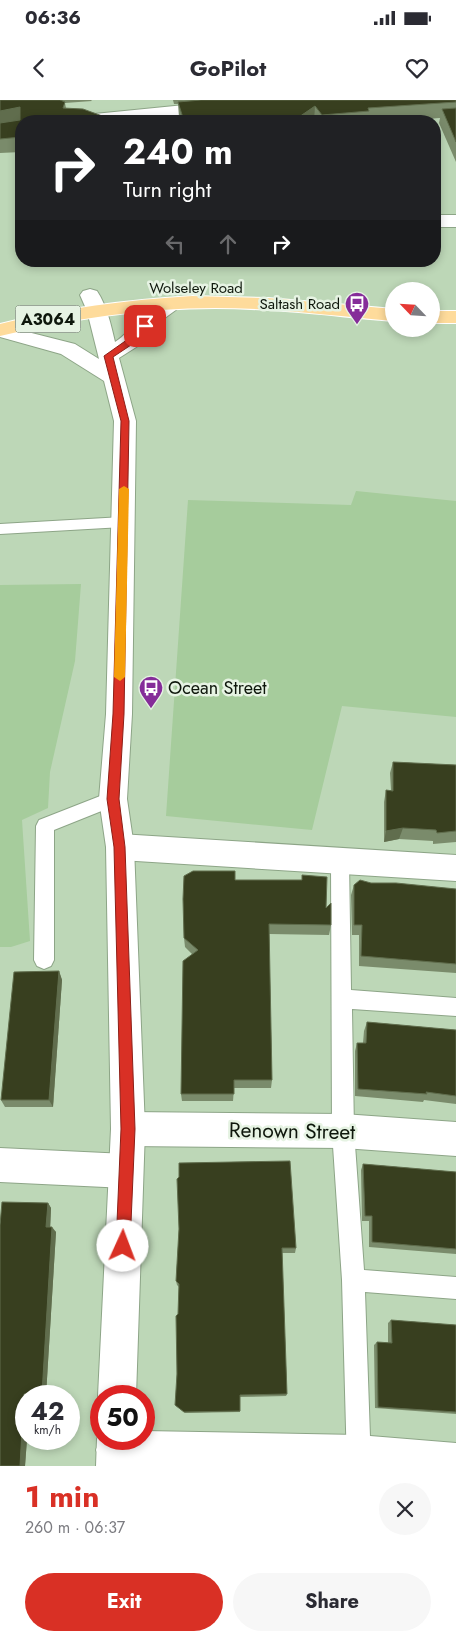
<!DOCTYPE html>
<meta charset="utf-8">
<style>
body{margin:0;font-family:Jost,sans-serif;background:#f7f7f7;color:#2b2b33;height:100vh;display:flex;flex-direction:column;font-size:19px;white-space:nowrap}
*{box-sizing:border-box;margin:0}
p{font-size:16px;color:#7c7c81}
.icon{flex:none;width:28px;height:28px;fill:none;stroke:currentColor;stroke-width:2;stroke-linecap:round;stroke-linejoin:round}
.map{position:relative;height:1366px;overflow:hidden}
.details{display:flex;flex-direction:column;background:#fff;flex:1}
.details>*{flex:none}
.top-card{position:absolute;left:15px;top:15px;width:426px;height:152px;border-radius:20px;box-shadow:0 2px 8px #0003;background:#202124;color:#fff;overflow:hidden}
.needle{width:32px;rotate:295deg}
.controls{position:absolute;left:385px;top:182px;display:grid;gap:10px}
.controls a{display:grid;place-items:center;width:55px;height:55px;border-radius:50%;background:#fff;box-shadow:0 2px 8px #0003;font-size:25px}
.speed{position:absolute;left:15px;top:1285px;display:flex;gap:10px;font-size:25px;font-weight:700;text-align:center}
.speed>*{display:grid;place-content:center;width:65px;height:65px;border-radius:50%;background:#fff;box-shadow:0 2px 8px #0003;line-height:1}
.speed small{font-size:12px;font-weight:400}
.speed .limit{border:8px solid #d22;background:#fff;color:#111}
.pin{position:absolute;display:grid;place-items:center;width:42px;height:42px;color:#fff;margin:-21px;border-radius:10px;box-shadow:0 2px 8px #0006}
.me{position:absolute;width:55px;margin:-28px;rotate:2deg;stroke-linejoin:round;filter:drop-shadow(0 0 4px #0008)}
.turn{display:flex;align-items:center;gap:18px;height:105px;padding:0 25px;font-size:22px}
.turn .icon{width:65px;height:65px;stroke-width:2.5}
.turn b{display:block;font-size:35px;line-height:42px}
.lanes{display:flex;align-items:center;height:48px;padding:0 25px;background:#0003;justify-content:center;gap:25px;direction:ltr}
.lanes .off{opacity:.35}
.round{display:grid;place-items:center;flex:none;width:52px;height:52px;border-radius:26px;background:#f7f7f7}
.headline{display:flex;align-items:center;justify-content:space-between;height:85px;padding:0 25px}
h1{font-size:30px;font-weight:700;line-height:38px;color:#d93025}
.action{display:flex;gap:10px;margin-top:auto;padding:10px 25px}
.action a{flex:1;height:58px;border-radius:30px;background:#d93025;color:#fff;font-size:20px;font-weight:700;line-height:58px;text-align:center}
.action a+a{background:#f7f7f7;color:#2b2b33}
.status{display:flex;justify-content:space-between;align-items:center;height:35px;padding:0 25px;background:#fff;direction:ltr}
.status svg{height:14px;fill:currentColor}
header{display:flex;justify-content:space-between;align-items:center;height:65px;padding:0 25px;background:#fff;font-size:22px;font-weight:700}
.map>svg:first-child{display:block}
</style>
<div class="status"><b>06:36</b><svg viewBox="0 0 49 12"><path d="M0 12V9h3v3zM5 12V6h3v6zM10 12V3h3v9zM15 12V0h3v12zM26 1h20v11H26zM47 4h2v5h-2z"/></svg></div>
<header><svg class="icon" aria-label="back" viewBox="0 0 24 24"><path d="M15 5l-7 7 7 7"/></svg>GoPilot<svg class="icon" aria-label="heart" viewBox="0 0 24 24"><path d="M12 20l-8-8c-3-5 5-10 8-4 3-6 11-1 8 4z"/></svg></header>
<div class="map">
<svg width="456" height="1366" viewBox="0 0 456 1366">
<rect width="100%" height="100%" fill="#bdd7b7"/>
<g fill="#a6cc9c">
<polygon points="356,391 456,401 456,617 342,606 312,730 166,716 188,400 351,405"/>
<polygon points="81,484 75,561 50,672 48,708 22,720 30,841 11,847 0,847 0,485"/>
</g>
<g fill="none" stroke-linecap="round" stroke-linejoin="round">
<defs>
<g id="service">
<polygon points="123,417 128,418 130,422 128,426 123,427 0,434 0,424"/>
<polygon points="113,691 119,694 122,699 119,704 54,730 54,860 51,866 44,869 37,866 34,860 36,726 39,720"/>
<polygon points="340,753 346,755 349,761 351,890 456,898 456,916 352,909 354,1031 364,1170 456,1177 456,1199 365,1192 371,1366 347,1366 342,1180 332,1031 331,761 334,755"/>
</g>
<g id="minor">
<polygon points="235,0 293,0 291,4 285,5 122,21 66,21 68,17 74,16"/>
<rect x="435" y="115" width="21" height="12"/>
<polygon points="120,734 456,755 456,781 120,760 110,756 106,747 110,738"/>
<polygon points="128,1012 343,1014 456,1022 456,1056 343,1048 128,1046 116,1041 111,1029 116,1017"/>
<polygon points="0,1048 126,1054 138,1059 143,1071 138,1083 126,1088 0,1082"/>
<polygon points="144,1331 358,1335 456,1343 456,1366 108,1366 102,1363 96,1350 101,1337 144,1339"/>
</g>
<g id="secondary">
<path d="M 90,189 L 97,191 C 107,206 111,225 115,242 C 134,230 156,193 181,200 L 184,204 L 158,223 L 141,244 L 119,258 L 136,321 L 132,614 L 127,699 L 134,747 L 145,1029 L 136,1296 L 101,1296 L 101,1303 L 98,1296 L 111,1029 L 106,747 L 99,699 L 106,614 L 114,321 L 104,281 L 61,254 L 0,237 L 0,225 L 75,244 L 99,259 L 87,211 L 80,195 L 83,191 Z"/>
<polygon points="101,1329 101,1339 135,1339 134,1366 96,1366 97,1339"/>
</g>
<g id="primary">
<path d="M 192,196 L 268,198 L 394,209 L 394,221 C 334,216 275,208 215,208 C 142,208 70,219 0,236 L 0,224 C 63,208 127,200 192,196 Z"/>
<rect x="431" y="211" width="25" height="12"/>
</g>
</defs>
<use href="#service" stroke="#8da587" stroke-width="2"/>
<use href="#minor" stroke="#8da587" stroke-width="2"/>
<use href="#secondary" stroke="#8da587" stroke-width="2"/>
<use href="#primary" stroke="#fff" stroke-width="2"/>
<use href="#service" fill="#fff" fill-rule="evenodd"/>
<use href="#minor" fill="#fff" fill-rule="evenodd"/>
<use href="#secondary" fill="#fff" fill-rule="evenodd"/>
<use href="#primary" fill="#fedb9b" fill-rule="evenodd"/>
</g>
<g fill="#7a8b6b">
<polygon points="0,0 91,0 92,1 65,3 66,8 21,21 21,52 0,53"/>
<polygon points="173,0 456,0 456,62 439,23 440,18 397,21 180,21 179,17 178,4 174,4"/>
<polygon points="393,662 456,665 456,742 433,744 433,741 399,739 384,742 384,702 386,690 391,690 390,673"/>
<polygon points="235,780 326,808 331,825 329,835 269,834 272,980 271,988 234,988 233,1001 182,1001 181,994 192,854 185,847 184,838"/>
<polygon points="371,783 456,789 456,873 359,866 359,835 352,835 351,795 354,785"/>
<polygon points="59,871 62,880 53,1007 5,1007 1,1000"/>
<polygon points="367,922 456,930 456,1004 424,1000 423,1002 355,996 355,951 357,943 363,943 364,931"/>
<polygon points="363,1064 456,1072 456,1154 369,1147 369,1121 362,1121 361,1070"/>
<polygon points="48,1103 51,1108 50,1127 56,1132 46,1295 26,1296 27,1339 25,1366 0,1366"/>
<polygon points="179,1129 296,1148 295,1153 282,1153 287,1294 286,1296 240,1297 240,1312 185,1313 176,1306 179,1187 177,1185 176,1181"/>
<polygon points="391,1220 456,1225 456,1314 375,1308 374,1245 377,1242 388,1243 388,1223"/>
</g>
<g fill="#606d4d">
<polygon points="315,6 314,21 299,21 299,17"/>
<polygon points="20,7 22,21 0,26 0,11"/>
<polygon points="403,728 399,739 384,742 386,731"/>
<polygon points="59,871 62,880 53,1007 49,1000"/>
<polygon points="48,1103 51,1108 50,1132 46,1127"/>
<polygon points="52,1127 56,1132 46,1295 42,1294"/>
<polygon points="24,1294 29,1296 26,1296 27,1339 25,1366 20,1366"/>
</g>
<g fill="#383f1f" stroke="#606d4d">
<polygon points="0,0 60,0 65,2 63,8 83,9 116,21 21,21 21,37 0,39 0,23 20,20 20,7 0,11"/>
<polygon points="201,0 456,0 456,2 368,8 369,11 322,15 315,6 299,17 216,21 184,21 178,2"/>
<polygon points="456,8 456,42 442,9"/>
<polygon points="393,662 456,665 456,731 437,733 436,730 403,728 386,731 386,690 393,691"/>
<polygon points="193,771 235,771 235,780 302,780 302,775 327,777 326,808 331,803 331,825 269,824 272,980 234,980 234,994 181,994 183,861 198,850 184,838 183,799 184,776"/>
<polygon points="360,780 371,783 396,783 456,789 456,864 361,856 362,825 354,825 354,785"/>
<polygon points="59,871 49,1000 1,1000 14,872"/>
<polygon points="367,922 456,930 456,996 426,992 427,994 358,989 357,943 366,943"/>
<polygon points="290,1061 296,1148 282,1148 287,1294 240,1295 240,1311 184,1312 175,1305 177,1274 176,1216 178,1214 179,1184 176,1181 179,1129 177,1079 179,1077 179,1063"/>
<polygon points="363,1064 456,1072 456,1149 372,1142 372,1116 365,1116"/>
<polygon points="2,1102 48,1103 46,1127 52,1127 42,1294 24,1294 20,1366 0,1366 0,1125"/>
<polygon points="391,1220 456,1225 456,1312 378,1307 377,1242 392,1243"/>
</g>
<polygon fill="#d93025" stroke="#8d1f18" points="142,224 149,226 137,241 113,257 129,321 124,614 119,699 125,747 135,1029 130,1146 128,1151 123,1153 118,1151 116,1146 121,1029 114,747 107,699 113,614 121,321 104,256 131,237"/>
<polygon fill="#f59e0b" points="124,386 129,389 125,577 120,581 114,577 119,389"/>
<defs>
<symbol id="bus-pin" viewBox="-11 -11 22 30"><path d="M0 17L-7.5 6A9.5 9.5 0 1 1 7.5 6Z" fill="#852c99" stroke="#e6f3e3"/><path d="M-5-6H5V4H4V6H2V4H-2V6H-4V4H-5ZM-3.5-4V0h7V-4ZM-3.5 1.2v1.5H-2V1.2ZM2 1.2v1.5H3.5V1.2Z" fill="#fff"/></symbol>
</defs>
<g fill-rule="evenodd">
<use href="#bus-pin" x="343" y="190" width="28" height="38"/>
<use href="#bus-pin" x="137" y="574" width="28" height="38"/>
</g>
<g text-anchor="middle" stroke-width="5" stroke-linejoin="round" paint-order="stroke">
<g font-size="15" fill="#0e170c" stroke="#e6f3e3">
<text x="196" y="193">Wolseley Road</text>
</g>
<g font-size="15" fill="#0e170c" stroke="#e6f3e3" text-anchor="end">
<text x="340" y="209">Saltash Road</text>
</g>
<rect fill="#e6f3e3" stroke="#4f594c" stroke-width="1" x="15.5" y="205.5" width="65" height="27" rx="4"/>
<g font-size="16" font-weight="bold" fill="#0e170c">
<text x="48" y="225">A3064</text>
</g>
<g font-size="18" fill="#0e170c" stroke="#e6f3e3" text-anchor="start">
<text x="168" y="594">Ocean Street</text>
</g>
<g font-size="21" fill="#0e170c" stroke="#e6f3e3">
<text transform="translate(292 1031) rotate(1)" y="7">Renown Street</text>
</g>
</g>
</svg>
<div class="controls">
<a><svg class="needle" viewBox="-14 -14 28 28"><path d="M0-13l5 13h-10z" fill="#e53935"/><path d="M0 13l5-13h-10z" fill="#7c7c81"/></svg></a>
</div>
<div class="speed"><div>42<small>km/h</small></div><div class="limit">50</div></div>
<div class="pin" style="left:145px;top:226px;background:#d93025"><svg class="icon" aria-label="arrive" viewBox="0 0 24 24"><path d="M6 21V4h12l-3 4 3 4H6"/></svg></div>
<svg class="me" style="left:123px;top:1146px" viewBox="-20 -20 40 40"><circle r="19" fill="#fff"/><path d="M0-13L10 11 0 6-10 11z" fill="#d93025"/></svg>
<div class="top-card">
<div class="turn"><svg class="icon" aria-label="right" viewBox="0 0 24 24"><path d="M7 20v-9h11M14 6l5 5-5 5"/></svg><div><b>240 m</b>Turn right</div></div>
<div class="lanes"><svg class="icon off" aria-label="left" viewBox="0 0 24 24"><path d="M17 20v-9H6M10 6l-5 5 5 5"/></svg><svg class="icon off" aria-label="ahead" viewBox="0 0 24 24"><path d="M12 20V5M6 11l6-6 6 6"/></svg><svg class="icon" aria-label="right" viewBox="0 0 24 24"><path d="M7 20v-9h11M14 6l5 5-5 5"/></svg></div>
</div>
</div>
<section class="details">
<div class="headline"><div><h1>1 min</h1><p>260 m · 06:37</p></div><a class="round"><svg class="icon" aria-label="close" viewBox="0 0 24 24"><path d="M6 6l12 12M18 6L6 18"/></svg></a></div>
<div class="action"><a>Exit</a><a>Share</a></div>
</section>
